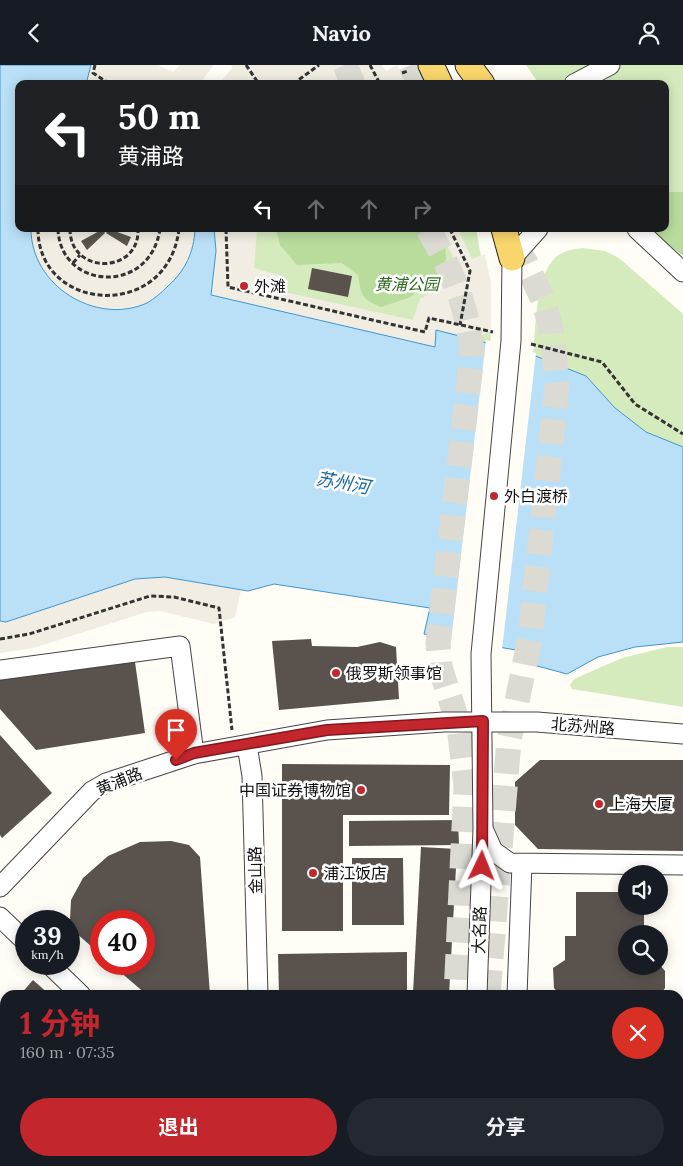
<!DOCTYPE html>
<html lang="zh">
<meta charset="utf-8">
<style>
body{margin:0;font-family:Lora,"Noto Sans SC",serif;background:#242831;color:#f1f3f6;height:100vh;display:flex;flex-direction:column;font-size:19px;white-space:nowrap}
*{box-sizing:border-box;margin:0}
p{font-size:16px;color:#9ea1a6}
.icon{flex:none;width:28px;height:28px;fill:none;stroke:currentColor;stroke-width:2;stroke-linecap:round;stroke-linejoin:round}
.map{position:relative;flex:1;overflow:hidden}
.drawer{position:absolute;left:0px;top:925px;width:684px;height:176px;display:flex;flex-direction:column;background:#171b24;border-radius:15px 15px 0 0;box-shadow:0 2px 12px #0003}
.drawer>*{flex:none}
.banner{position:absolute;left:15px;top:15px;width:654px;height:152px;border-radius:10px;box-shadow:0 2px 12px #0003;background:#202124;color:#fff;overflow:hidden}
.controls{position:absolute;left:618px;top:800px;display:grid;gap:10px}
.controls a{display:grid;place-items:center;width:50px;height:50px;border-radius:50%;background:#171b24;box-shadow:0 2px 12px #0003;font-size:25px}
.speed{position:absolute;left:15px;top:845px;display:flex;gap:10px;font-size:25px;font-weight:700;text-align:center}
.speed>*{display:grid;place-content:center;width:65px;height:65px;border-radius:50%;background:#171b24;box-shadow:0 2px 12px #0003;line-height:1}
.speed small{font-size:12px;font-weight:400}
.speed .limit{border:8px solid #d22;background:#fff;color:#111}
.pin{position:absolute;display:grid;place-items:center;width:42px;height:42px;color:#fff;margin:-51px -21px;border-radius:50% 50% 50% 0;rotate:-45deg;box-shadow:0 0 5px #0007}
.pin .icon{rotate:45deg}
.me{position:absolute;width:55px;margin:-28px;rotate:2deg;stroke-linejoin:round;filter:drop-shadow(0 0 4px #0008)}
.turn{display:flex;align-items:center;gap:18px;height:105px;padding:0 20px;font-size:22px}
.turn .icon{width:65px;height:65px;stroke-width:2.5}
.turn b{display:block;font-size:35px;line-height:42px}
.lanes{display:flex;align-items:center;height:48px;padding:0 20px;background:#0003;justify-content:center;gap:25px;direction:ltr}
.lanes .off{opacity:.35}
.round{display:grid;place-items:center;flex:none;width:52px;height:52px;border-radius:26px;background:#242831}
.overview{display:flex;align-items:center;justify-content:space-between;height:85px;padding:0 20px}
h1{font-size:30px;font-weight:700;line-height:38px;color:#c4262e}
.cta{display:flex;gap:10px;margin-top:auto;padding:10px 20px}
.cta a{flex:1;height:58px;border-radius:30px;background:#c4262e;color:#fff;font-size:20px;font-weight:700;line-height:58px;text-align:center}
.cta a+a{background:#242831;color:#f1f3f6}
header{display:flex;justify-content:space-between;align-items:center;height:65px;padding:0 20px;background:#171b24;font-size:22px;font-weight:700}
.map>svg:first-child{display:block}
</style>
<header><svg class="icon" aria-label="back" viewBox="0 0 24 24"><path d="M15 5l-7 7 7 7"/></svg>Navio<svg class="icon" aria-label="person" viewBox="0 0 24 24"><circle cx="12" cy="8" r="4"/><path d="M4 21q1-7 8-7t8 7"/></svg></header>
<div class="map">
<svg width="683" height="1101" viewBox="0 0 683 1101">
<rect width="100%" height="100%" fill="#fffdf5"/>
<g fill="#d5ebbd">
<polygon points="526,0 683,0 683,171 665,156 665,19 539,19"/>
<polygon points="214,164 476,164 487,224 491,279 435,282 214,204"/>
<path d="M 583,183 L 605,186 L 619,193 L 683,249 L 683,382 L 646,367 L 615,343 L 586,311 L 533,290 C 536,263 535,204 560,189 C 567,185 575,184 583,183 Z"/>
<polygon points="667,582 683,582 683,642 572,624 570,620 574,614 622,593"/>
<polygon points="367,1096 427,1096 426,1101 361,1101"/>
</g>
<g fill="#b9dc9c">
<polygon points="665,112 669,127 683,127 683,191 649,164 665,164"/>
<path d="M 276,164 L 438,164 L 445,174 L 446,195 L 437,210 L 421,220 L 411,232 L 381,242 C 361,234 361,230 358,210 L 342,198 L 297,200 L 280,180 Z"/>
</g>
<g fill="#f1ede2">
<polygon points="91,0 158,0 173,7 180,0 214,0 199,19 86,19"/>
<polygon points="231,0 382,0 386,6 397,0 407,18 219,19 232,3"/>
<polygon points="31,164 195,164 195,175 181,209 148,238 127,243 106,244 87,240 67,230 50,215 37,196 31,174"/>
<polygon points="214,164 257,164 254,203 282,211 275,225 413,255 420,234 461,209 440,164 458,164 472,194 485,189 491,218 491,266 477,273 436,265 435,282 210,230 216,186"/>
<polygon points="165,512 241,525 235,552 214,559 160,546 147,547 33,583 0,588 0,556 6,557 135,514"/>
</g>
<path fill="#b9e0f7" stroke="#3f96cf" d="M 0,0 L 91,0 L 86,19 L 19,19 L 19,164 L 31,164 C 31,220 95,261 147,238 C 154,234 162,227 168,221 C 185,206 194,187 195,164 L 214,164 L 216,186 L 211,230 L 435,282 L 436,265 L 533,290 L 586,311 L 615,343 L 646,367 L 683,382 L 683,577 L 635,582 L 598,592 L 567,609 L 515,595 L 516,585 L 424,569 L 430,543 L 274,519 L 248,526 L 165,512 L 135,514 L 6,557 L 0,556 Z"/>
<polygon fill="#fffdf5" points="486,275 536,288 502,585 451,576"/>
<g fill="#5a524d">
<polygon points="103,164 105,168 87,185 81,176"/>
<polygon points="109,164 131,172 127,181 106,168"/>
<polygon points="312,203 352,211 348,232 308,224"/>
<polygon points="311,574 312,581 357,582 380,577 396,582 399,634 279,645 272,576"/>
<polygon points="134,590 145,668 36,685 0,644 0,612"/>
<polygon points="0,670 52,728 2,773 0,770"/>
<polygon points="540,695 683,695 683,786 538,784 515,760 515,717"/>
<polygon points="282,699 450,700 449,750 343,750 343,866 282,866"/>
<polygon points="458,755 459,780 349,781 349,756"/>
<polygon points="171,776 189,780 200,792 210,930 147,930 111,899 144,899 144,856 101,856 101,890 75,867 70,855 71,835 83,813 108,791 140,777"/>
<polygon points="421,782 457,784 449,930 413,928"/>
<polygon points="352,793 403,793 404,860 352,860"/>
<polygon points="576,827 626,827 626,841 644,841 644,869 626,869 626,901 659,901 659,899 665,906 665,923 660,930 560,930 554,923 553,903 565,895 565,871 576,871"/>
<polygon points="407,887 407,930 279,930 278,889"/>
<polygon points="33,915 50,930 20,930"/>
<polygon points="5,947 5,1022 0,1018 0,952"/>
<rect x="679" y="968" width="4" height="35"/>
<polygon points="683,1044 683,1101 664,1101 663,1096 679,1096 679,1045"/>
<polygon points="87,1096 235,1096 240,1101 92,1101"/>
<polygon points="513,1096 622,1096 622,1101 515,1101"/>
</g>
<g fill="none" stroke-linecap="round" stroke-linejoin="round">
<g stroke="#dbdad3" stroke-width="25" stroke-dasharray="25 12" stroke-linecap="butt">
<polyline points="345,0 353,19"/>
<polyline points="411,0 419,19"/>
<path d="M 428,164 C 451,204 469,243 472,291 L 438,578 L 440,602 L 459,661 L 466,721 L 456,930"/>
<polyline points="488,930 509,675 530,573 557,321 552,267 544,237 526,198 504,167"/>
<polyline points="454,1096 455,1101"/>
<polyline points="483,1096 483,1101"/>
</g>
<defs>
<g id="minor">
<polyline points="574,19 610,0"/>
<polyline points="637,164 683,207"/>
<polyline points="0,605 180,581 194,689"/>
<polyline points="247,680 252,711 258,930"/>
<polyline points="484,766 493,786 510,798 683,800"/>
<polyline points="0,822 92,726 106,718 194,689 327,665 444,657 537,657 683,669"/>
<polyline points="0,852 26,877"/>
<polyline points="49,899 81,930"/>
<polyline points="477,930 483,764 481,589 511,276 512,193 538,164"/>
<polyline points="517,930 522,799"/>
<polyline points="679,1025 683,1025"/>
<polyline points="0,1081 5,1086"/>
<polyline points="16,1096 21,1101"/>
<polyline points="253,1096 258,1101"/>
<polyline points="468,1101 468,1096"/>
</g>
<g id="major">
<polyline points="431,0 440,19"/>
<polyline points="468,0 482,19"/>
<polyline points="504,164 512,193"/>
<polyline points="322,1101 328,1096"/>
</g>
</defs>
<use href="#minor" stroke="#444" stroke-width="21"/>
<use href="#major" stroke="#222" stroke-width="27"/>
<g stroke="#333" stroke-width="3" stroke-dasharray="5 2.5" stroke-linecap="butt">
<polyline points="95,0 93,8 110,19"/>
<polyline points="246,0 259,19"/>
<polyline points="370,0 380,19"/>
<polyline points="402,8 408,6"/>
<polyline points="293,19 319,0"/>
<path d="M 38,164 C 38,248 168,257 179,164"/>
<path d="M 58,164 C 60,225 150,231 160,164"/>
<path d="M 70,164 C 70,211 140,209 138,164"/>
<polyline points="226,164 228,222 425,267 429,253 493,267"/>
<polyline points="450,164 470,206 460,260"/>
<polyline points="73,198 80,190"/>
<polyline points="531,279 602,297 635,339 683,369"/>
<polyline points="0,574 29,569 150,531 174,532 219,543 232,665"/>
</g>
<use href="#minor" stroke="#fff" stroke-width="19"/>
<use href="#major" stroke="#f9d66b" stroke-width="25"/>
</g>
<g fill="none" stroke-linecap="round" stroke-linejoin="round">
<defs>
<polyline id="route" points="176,695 194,688 327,665 483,656 482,801"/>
</defs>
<use href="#route" stroke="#7f191e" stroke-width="12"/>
<use href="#route" stroke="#c4262e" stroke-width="9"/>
</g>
<g fill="#c4262e" stroke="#fff" stroke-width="2">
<circle cx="244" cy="221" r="5"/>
<circle cx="494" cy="431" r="5"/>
<circle cx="336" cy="608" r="5"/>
<circle cx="361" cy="725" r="5"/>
<circle cx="599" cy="739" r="5"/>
<circle cx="313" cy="808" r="5"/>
</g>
<g text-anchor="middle" stroke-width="5" stroke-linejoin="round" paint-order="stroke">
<g font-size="16" font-style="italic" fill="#2f6b1f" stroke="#fff">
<text x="407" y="225">黄浦公园</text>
</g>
<g font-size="16" fill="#111" stroke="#fff" text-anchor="start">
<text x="254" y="227">外滩</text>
<text x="504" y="437">外白渡桥</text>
<text x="346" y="614">俄罗斯领事馆</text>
<text x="351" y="731" text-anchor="end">中国证券博物馆</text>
<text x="609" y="745">上海大厦</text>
<text x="323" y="814">浦江饭店</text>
</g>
<g font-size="16" fill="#111" stroke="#fff">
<text transform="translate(583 661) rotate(5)" y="6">北苏州路</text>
<text transform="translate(119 716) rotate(-22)" y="6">黄浦路</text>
<text transform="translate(255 805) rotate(-91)" y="6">金山路</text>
<text transform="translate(479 865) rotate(-88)" y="6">大名路</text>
</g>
<g font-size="18" font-style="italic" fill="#1768a6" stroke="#fff">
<text transform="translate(343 418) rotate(10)" y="6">苏州河</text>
</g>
</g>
</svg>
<div class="controls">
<a><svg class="icon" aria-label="sound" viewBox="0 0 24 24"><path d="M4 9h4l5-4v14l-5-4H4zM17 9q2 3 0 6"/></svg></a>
<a><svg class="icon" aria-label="search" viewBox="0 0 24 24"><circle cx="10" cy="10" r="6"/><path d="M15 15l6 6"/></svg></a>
</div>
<div class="speed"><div>39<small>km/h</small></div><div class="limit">40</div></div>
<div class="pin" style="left:176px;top:695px;background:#d93025"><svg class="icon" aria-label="arrive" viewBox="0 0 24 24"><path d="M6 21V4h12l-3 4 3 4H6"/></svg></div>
<svg class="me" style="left:482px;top:801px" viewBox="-20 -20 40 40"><path d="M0-17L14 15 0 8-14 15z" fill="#c4262e" stroke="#fff" stroke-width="4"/></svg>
<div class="banner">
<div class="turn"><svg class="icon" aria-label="left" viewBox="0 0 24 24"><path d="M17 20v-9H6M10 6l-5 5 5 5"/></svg><div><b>50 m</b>黄浦路</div></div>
<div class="lanes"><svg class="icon" aria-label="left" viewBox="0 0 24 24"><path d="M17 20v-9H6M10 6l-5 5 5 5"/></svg><svg class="icon off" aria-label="ahead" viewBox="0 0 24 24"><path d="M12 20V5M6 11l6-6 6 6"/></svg><svg class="icon off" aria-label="ahead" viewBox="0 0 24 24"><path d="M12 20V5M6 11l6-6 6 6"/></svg><svg class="icon off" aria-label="right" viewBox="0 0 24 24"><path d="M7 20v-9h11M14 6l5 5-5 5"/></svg></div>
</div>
<section class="drawer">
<div class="overview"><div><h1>1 分钟</h1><p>160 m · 07:35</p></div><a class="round" style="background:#d93025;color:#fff"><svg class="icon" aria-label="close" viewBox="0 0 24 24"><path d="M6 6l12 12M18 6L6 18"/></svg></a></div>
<div class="cta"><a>退出</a><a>分享</a></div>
</section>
</div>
